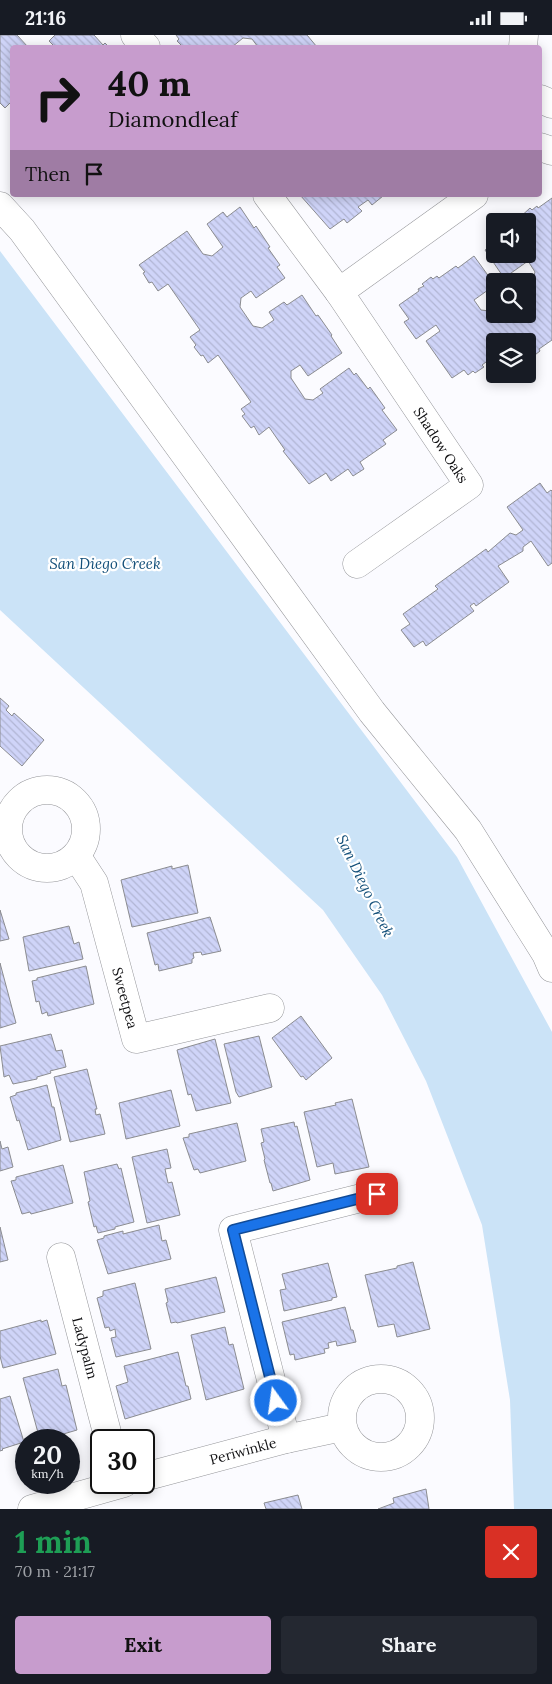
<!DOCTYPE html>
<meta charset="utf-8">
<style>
body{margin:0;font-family:Lora,serif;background:#242831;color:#f1f3f6;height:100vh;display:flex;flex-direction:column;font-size:19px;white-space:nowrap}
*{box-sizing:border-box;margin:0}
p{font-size:16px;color:#9ea1a6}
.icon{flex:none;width:28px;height:28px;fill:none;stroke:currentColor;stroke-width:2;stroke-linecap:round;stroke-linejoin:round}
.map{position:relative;height:1474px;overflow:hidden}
.side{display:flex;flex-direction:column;background:#171b24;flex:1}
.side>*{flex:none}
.guide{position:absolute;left:10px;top:10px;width:532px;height:152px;border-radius:5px;box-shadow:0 2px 12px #0003;background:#c79ccd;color:#111;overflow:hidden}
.tools{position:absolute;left:486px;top:178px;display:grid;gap:10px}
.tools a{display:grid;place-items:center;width:50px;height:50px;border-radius:5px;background:#171b24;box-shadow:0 2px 12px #0003;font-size:25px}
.speed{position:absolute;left:15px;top:1394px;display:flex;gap:10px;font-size:25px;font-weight:700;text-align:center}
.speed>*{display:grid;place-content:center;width:65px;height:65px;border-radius:50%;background:#171b24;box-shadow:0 2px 12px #0003;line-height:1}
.speed small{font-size:12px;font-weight:400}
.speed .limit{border:2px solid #111;border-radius:8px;background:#fff;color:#111}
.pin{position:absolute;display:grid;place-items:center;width:42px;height:42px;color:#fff;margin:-21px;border-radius:10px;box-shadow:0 2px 8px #0006}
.me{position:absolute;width:55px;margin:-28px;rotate:346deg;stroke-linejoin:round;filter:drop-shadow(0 0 4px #0008)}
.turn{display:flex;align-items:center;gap:18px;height:105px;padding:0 15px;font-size:22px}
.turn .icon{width:65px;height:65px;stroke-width:2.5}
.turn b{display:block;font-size:35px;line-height:42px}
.then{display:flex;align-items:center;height:48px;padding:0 15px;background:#0003;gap:10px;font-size:19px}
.round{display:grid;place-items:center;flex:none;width:52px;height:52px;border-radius:5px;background:#242831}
.headline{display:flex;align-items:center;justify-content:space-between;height:85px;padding:0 15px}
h1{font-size:30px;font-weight:800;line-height:38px;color:#1e9e55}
.button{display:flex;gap:10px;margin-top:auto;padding:10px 15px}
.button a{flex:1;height:58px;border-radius:5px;background:#c79ccd;color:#111;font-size:20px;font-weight:800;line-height:58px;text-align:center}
.button a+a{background:#242831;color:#f1f3f6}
.status{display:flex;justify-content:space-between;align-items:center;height:35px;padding:0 25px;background:#171b24;direction:ltr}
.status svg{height:14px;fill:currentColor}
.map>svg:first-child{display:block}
</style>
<div class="status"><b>21:16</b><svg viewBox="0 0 49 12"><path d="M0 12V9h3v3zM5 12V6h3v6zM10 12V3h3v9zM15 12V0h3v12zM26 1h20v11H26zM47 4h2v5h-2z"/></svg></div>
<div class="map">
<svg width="552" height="1474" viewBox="0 0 552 1474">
<defs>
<pattern id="building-back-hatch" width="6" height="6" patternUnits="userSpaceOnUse" patternTransform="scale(1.25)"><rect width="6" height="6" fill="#cfd4f8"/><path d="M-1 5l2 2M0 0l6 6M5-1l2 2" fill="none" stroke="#b1b5d4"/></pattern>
</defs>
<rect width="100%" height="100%" fill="#fbfbff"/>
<polygon fill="#cbe3f7" points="0,216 457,822 552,997 552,1474 514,1474 510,1365 482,1190 426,1046 382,960 323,875 0,575"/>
<g fill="url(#building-back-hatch)" stroke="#8b8c90">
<polygon points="0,0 17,0 28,12 12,12 12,66 5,73 0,68"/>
<polygon points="55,0 94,0 103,10 105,8 109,12 55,12 49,6"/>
<polygon points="176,0 307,0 317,12 258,12 252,4 243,3 232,12 183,12 177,6 179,4"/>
<polygon points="300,160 382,160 383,161 372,170 368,165 358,172 362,176 347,188 344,184 330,194"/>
<polygon points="552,163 552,305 539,314 540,316 531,323 529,321 528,322 528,306 495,306 495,329 490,333 486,327 482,330 484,332 475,338 473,336 468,340 464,335 452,343 426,306 440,296 436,290 416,304 404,287 409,284 399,270 419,256 418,254 424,251 422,249 431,242 433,244 437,241 439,243 456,231 458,233 474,221 495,250 474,265 481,275 490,276 495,273 495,279 528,279 528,250 532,247 535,237 528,226 504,243 485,215 495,208 495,219 528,219 528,186 518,186 517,185 530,173 532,175 537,171 538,173"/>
<polygon points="240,172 254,193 256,191 270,212 268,213 280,230 277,232 285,243 256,263 251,256 241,263 240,272 253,291 262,293 274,285 269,277 284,267 287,270 302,260 316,281 318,280 332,300 331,301 342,318 308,341 300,330 291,336 291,343 305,364 313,365 323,358 320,354 349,333 354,340 356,338 368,354 370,352 385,373 382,375 397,395 383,405 386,409 360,427 364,434 353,441 348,434 331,446 326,438 309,449 283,416 285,415 269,392 259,400 254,391 251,393 242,381 245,379 241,374 251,367 218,320 208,328 203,320 201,321 194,312 196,310 190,302 200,295 168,249 158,256 152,247 149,248 143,238 145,237 139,230 187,196 203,219 212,221 223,212 207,189 223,177 227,182"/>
<polygon points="540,448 547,458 551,455 552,456 552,528 548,531 531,506 523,512 523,516 498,531 509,547 476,571 474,568 470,571 474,576 426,611 423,606 414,612 401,595 410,589 403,579 438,554 435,551 486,514 488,517 510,498 516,500 523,495 507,472"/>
<polygon points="0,663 9,671 6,675 12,681 14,678 44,705 22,731 0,711"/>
<polygon points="188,830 198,878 132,892 121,845 172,831 172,834"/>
<polygon points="0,875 9,904 0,906"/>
<polygon points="210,882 221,916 202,920 201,917 193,918 194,923 192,924 192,928 159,936 158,929 155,930 147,898"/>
<polygon points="69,891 74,909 79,907 83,924 29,936 23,902"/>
<polygon points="0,928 16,988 0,993"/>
<polygon points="86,931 94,969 48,981 47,977 42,979 39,966 36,967 32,946 37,945 37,943"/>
<polygon points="301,981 332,1023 306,1045 303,1041 301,1042 272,1003"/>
<polygon points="51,999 56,1016 62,1015 66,1032 50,1036 51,1038 37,1042 37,1044 13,1049 9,1040 4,1042 0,1011"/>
<polygon points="259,1001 272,1052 239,1062 236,1057 224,1009"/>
<polygon points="215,1004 231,1068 196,1076 191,1059 188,1060 177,1015"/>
<polygon points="87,1034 97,1074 95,1074 96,1080 100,1079 105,1099 70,1107 54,1042"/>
<polygon points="47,1050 52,1072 54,1072 61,1105 28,1115 19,1085 17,1086 10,1062 16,1060 16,1058"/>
<polygon points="171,1055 180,1091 126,1104 119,1068"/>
<polygon points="352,1064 369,1132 335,1139 333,1128 317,1132 304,1077 336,1070 335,1068"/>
<polygon points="294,1087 295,1092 297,1091 310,1145 273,1156 271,1148 270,1148 264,1125 265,1124 261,1108 264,1107 261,1094"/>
<polygon points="237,1088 246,1126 200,1138 198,1134 194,1135 183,1103 189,1102 189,1099"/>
<polygon points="0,1106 2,1114 8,1112 13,1132 0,1136"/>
<polygon points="167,1114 171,1133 165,1134 168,1148 172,1147 180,1180 147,1188 132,1122"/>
<polygon points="117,1129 119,1134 121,1133 134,1187 115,1192 115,1194 98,1198 96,1191 94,1192 88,1167 90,1166 84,1137"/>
<polygon points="63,1130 73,1168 31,1179 30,1177 22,1179 11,1146 16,1145 16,1142"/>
<polygon points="159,1190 162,1206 166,1205 171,1224 108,1239 97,1205 104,1203 104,1201 123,1196 123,1199"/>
<polygon points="0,1192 8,1225 0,1227"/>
<polygon points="413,1227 430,1294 397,1302 394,1289 378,1292 365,1240 397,1233 397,1231"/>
<polygon points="328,1228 337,1262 332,1263 332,1265 284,1276 280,1255 286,1254 282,1239"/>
<polygon points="216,1242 225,1277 177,1288 176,1287 171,1288 166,1268 168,1267 165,1254"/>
<polygon points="135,1248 151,1314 116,1322 111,1303 116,1302 115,1294 110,1296 109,1292 105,1293 97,1263 103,1261 103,1256"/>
<polygon points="345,1272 351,1295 353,1295 356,1307 337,1311 336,1306 328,1308 329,1313 324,1314 325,1318 295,1325 294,1319 290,1320 282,1287"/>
<polygon points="41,1285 41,1287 47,1285 56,1319 3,1333 0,1321 0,1296"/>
<polygon points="225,1292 229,1310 233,1309 244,1354 206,1365 191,1300"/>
<polygon points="178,1317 186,1351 188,1351 191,1364 125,1384 116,1351 128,1347 124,1331"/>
<polygon points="58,1334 62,1351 66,1350 77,1395 60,1400 60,1401 40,1405 23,1343"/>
<polygon points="10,1361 24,1407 2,1414 3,1415 0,1416 0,1364"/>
<polygon points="426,1454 429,1474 378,1474 394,1468 393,1463"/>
<polygon points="298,1460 302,1474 266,1474 264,1468"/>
</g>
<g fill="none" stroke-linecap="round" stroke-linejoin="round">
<defs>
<g id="minor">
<polyline points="135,0 146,12"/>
<polyline points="523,12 524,0"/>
<polyline points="540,64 552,69"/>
<polyline points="540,112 552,116"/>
<polyline points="267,160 339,257 469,450 357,529"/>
<polyline points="0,171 22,195 372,677 468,795 546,919 552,933"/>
<polyline points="339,257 474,160"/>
<circle cx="47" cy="794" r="39"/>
<polyline points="77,822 94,848 136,1004 270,973"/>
<polyline points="61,1222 109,1405"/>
<circle cx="381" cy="1383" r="39"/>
<polyline points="286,1404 233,1195 377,1159"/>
<polyline points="144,1442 286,1404 342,1392"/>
<polyline points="32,1474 124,1448"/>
</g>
</defs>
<use href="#minor" stroke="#95969a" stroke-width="29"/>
<use href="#minor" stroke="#fff" stroke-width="28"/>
</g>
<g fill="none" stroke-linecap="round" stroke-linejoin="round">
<defs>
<polyline id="route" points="276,1366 233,1195 377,1159"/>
</defs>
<use href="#route" stroke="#114b97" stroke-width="12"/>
<use href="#route" stroke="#1a73e8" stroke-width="9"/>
</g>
<g text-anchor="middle" stroke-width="4.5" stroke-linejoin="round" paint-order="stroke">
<g font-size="14" fill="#111113" stroke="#fff">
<text transform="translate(441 410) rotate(57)" y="5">Shadow Oaks</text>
<text transform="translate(125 963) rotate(75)" y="5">Sweetpea</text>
<text transform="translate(85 1313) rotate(75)" y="5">Ladypalm</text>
<text transform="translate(243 1416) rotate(-15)" y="5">Periwinkle</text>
</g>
<g font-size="15" font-style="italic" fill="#14507a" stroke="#fff">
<text x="105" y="534">San Diego Creek</text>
<text transform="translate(365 851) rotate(64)" y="5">San Diego Creek</text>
</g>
</g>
</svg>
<div class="tools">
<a><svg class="icon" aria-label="sound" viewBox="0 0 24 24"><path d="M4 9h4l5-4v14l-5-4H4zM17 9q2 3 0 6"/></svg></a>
<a><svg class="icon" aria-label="search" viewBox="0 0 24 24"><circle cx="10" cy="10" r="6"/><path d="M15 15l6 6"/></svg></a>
<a><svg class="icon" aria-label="layers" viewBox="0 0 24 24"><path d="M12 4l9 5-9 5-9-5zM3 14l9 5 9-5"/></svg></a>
</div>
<div class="speed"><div>20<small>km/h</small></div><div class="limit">30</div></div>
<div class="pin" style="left:377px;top:1159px;background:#d93025"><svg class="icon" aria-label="arrive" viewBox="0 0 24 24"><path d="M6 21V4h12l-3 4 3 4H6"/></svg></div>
<svg class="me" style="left:276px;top:1366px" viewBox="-20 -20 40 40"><circle r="17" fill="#1a73e8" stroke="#fff" stroke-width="3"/><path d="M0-11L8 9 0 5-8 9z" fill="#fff"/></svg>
<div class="guide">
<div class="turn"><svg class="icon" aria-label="right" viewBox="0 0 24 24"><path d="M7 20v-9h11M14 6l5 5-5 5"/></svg><div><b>40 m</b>Diamondleaf</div></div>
<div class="then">Then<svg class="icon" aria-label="arrive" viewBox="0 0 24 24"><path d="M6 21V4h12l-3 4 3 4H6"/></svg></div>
</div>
</div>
<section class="side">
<div class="headline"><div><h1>1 min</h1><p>70 m · 21:17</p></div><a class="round" style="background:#d93025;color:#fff"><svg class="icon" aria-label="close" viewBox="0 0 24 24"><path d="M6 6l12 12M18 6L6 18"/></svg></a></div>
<div class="button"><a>Exit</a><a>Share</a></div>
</section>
